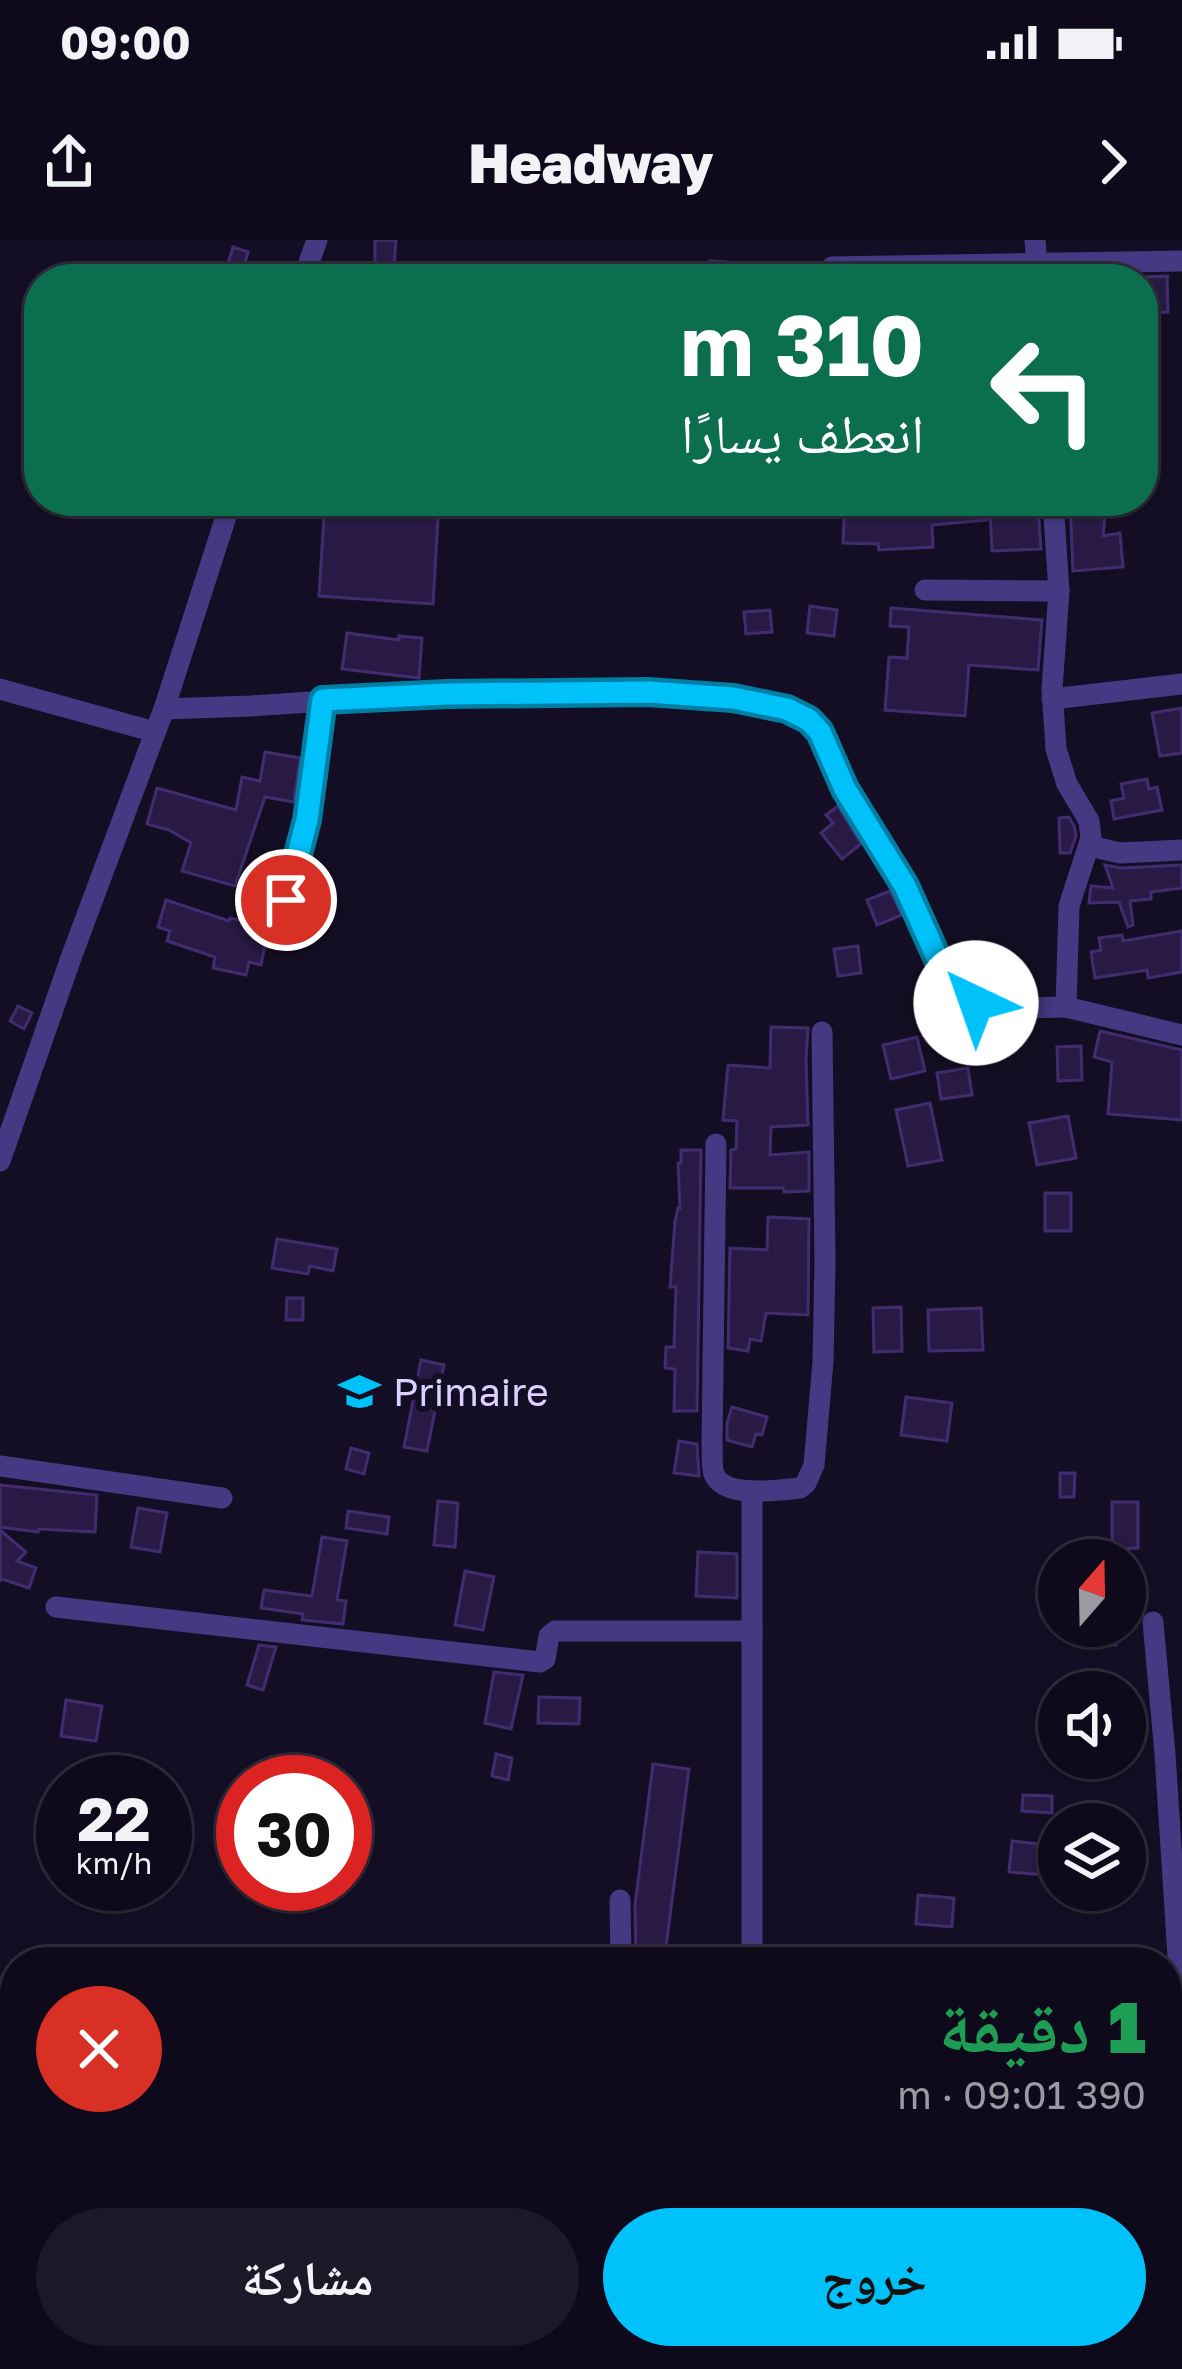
<!DOCTYPE html>
<html lang="ar">
<meta charset="utf-8">
<style>
body{margin:0;font-family:"Golos Text","Noto Naskh Arabic",sans-serif;background:#1d1828;color:#f1f3f6;direction:rtl;height:100vh;display:flex;flex-direction:column;font-size:45px;white-space:nowrap}
*{box-sizing:border-box;margin:0}
p{font-size:39px;color:#9b9aa3}
.icon{flex:none;width:66px;height:66px;fill:none;stroke:currentColor;stroke-width:2;stroke-linecap:round;stroke-linejoin:round}
.map{position:relative;flex:1;overflow:hidden;direction:ltr}
.side{position:absolute;left:0px;top:1707px;width:1182px;height:423px;display:flex;flex-direction:column;background:#0f0a1b;border-radius:48px 48px 0 0;box-shadow:0 3px 9px #0004,0 0 0 3px #2f2b3a;direction:rtl}
.side>*{flex:none}
.guide{position:absolute;left:24px;top:24px;width:1134px;height:252px;border-radius:48px;box-shadow:0 3px 9px #0004,0 0 0 3px #2f2b3a;direction:rtl;background:#0b6e4f;color:#fff;overflow:hidden}
.needle{width:78px;rotate:20deg}
.buttons{position:absolute;left:1038px;top:1299px;display:grid;gap:24px}
.buttons a{display:grid;place-items:center;width:108px;height:108px;border-radius:50%;background:#0f0a1b;box-shadow:0 3px 9px #0004,0 0 0 3px #2f2b3a;font-size:60px}
.speed{position:absolute;left:36px;top:1515px;display:flex;gap:24px;font-size:60px;font-weight:700;text-align:center}
.speed>*{display:grid;place-content:center;width:156px;height:156px;border-radius:50%;background:#0f0a1b;box-shadow:0 3px 9px #0004,0 0 0 3px #2f2b3a;line-height:1}
.speed small{font-size:30px;font-weight:400}
.speed .limit{border:18px solid #d22;background:#fff;color:#111}
.pin{position:absolute;display:grid;place-items:center;width:102px;height:102px;color:#fff;margin:-51px;border:6px solid #fff;border-radius:50%;box-shadow:0 3px 12px #0007}
.me{position:absolute;width:132px;margin:-66px;rotate:318deg;stroke-linejoin:round;filter:drop-shadow(0 0 9px #0008)}
.turn{display:flex;align-items:center;gap:42px;height:252px;padding:0 36px;font-size:54px}
.turn .icon{width:156px;height:156px;stroke-width:2.5}
.turn b{display:block;font-size:84px;line-height:102px}
.round{display:grid;place-items:center;flex:none;width:126px;height:126px;border-radius:63px;background:#1d1828}
.head{display:flex;align-items:center;justify-content:space-between;height:204px;padding:0 36px}
h1{font-size:72px;font-weight:800;line-height:90px;color:#1e9e55}
.button{display:flex;gap:24px;margin-top:auto;padding:24px 36px}
.button a{flex:1;height:138px;border-radius:72px;background:#00c2fb;color:#111;font-size:48px;font-weight:800;line-height:138px;text-align:center}
.button a+a{background:#1d1828;color:#f1f3f6}
.status{display:flex;justify-content:space-between;align-items:center;height:84px;padding:0 60px;background:#0f0a1b;direction:ltr}
.status svg{height:33px;fill:currentColor}
header{display:flex;justify-content:space-between;align-items:center;height:156px;padding:0 36px;background:#0f0a1b;font-size:54px;font-weight:800}
.map>svg:first-child{display:block}
</style>
<div class="status"><b>09:00</b><svg viewBox="0 0 49 12"><path d="M0 12V9h3v3zM5 12V6h3v6zM10 12V3h3v9zM15 12V0h3v12zM26 1h20v11H26zM47 4h2v5h-2z"/></svg></div>
<header><svg class="icon" aria-label="forward" viewBox="0 0 24 24"><path d="M9 5l7 7-7 7"/></svg>Headway<svg class="icon" aria-label="share" viewBox="0 0 24 24"><path d="M12 15V3M7 8l5-5 5 5M5 13v7h14v-7"/></svg></header>
<div class="map">
<svg width="1182" height="2129" viewBox="0 0 1182 2129">
<rect width="100%" height="100%" fill="#140e24"/>
<g fill="#281a44" stroke="#422c70" stroke-width="3">
<polygon points="375,0 396,0 393,39 375,39"/>
<polygon points="233,7 248,12 240,39 223,39"/>
<polygon points="710,21 740,23 739,39 709,39"/>
<polygon points="1169,36 1167,37 1168,72 1143,73 1144,37"/>
<polygon points="325,261 439,261 433,364 319,356"/>
<polygon points="933,261 986,261 987,280 932,285 933,307 879,310 878,304 843,303 844,278 905,274 905,268 933,267"/>
<polygon points="1070,263 1106,266 1103,296 1120,293 1123,327 1073,331"/>
<polygon points="1038,267 1041,309 992,311 990,269"/>
<polygon points="810,366 837,370 834,396 807,393"/>
<polygon points="891,368 1042,380 1038,430 969,425 965,476 885,470 889,417 907,418 909,387 890,386"/>
<polygon points="770,370 772,392 746,394 744,372"/>
<polygon points="347,393 399,400 399,396 422,398 419,438 342,429"/>
<polygon points="1182,468 1182,513 1160,516 1152,473"/>
<polygon points="265,512 300,518 294,562 265,557 235,646 182,631 191,603 169,590 147,584 157,548 236,570 242,537 260,541"/>
<polygon points="1147,539 1149,549 1157,547 1162,570 1114,579 1111,561 1124,558 1121,544"/>
<polygon points="838,566 861,604 842,619 821,593 833,583 826,575"/>
<polygon points="1069,577 1074,586 1076,596 1070,613 1060,613 1059,578"/>
<polygon points="1105,625 1121,628 1182,625 1182,648 1151,652 1151,659 1130,661 1133,685 1128,687 1119,662 1089,663 1091,646 1113,648"/>
<polygon points="890,651 902,675 877,685 867,660"/>
<polygon points="166,660 229,681 230,678 269,686 261,725 249,722 246,735 213,728 215,717 167,701 170,691 158,687"/>
<polygon points="1182,691 1182,732 1148,738 1147,730 1095,738 1091,712 1101,710 1099,698 1122,695 1123,701"/>
<polygon points="858,706 861,733 838,736 834,709"/>
<polygon points="18,766 32,773 24,789 10,781"/>
<polygon points="771,787 808,788 806,820 808,885 771,887 770,915 809,912 809,951 784,952 783,948 730,948 731,910 736,909 737,881 723,880 728,825 770,828"/>
<polygon points="1100,791 1182,810 1182,880 1108,874 1112,822 1094,817"/>
<polygon points="917,797 925,831 891,839 883,805"/>
<polygon points="1081,806 1082,840 1058,841 1057,807"/>
<polygon points="968,828 972,855 941,859 937,833"/>
<polygon points="930,863 942,920 908,926 896,870"/>
<polygon points="1068,876 1076,918 1037,925 1029,883"/>
<polygon points="681,910 701,910 697,1171 674,1171 675,1129 665,1128 666,1107 674,1107 676,1047 670,1047 675,982 678,968 680,968 678,923 681,923"/>
<rect x="1045" y="953" width="26" height="38"/>
<polygon points="768,977 809,979 808,1075 766,1073 761,1101 750,1099 748,1111 728,1108 730,1008 767,1010"/>
<polygon points="277,999 337,1009 333,1031 310,1026 308,1034 272,1028"/>
<polygon points="287,1058 303,1058 303,1080 286,1080"/>
<polygon points="901,1067 902,1111 874,1112 873,1068"/>
<polygon points="981,1068 983,1110 929,1111 928,1070"/>
<polygon points="421,1120 444,1125 427,1211 404,1207"/>
<polygon points="906,1157 952,1163 947,1201 901,1195"/>
<polygon points="732,1167 767,1177 762,1195 756,1194 752,1207 727,1200 727,1183"/>
<polygon points="679,1201 697,1204 699,1236 674,1233"/>
<polygon points="351,1208 369,1213 364,1234 346,1229"/>
<polygon points="1060,1233 1075,1233 1074,1257 1060,1257"/>
<polygon points="0,1245 97,1255 95,1292 39,1289 38,1292 0,1287"/>
<polygon points="438,1261 458,1263 455,1307 434,1305"/>
<polygon points="1112,1262 1138,1262 1138,1308 1112,1309"/>
<polygon points="138,1268 167,1273 160,1312 131,1307"/>
<polygon points="348,1271 389,1277 387,1294 346,1288"/>
<polygon points="0,1290 26,1312 17,1321 36,1328 29,1348 2,1339 0,1341"/>
<polygon points="322,1297 347,1301 337,1360 346,1361 343,1384 302,1380 303,1374 261,1368 264,1350 312,1356"/>
<polygon points="698,1312 737,1314 737,1358 696,1356"/>
<polygon points="465,1331 494,1337 483,1390 455,1385"/>
<polygon points="1081,1386 1115,1386 1116,1405 1081,1406"/>
<polygon points="259,1405 276,1407 263,1450 247,1445"/>
<polygon points="494,1432 523,1435 511,1489 485,1483"/>
<polygon points="539,1457 580,1458 579,1484 538,1483"/>
<polygon points="66,1460 102,1466 96,1501 61,1496"/>
<polygon points="496,1514 512,1518 508,1540 492,1536"/>
<polygon points="653,1524 689,1529 664,1722 636,1718 635,1665"/>
<polygon points="1023,1555 1052,1556 1052,1573 1022,1571"/>
<polygon points="1012,1601 1058,1606 1055,1636 1009,1632"/>
<polygon points="918,1655 954,1658 952,1687 916,1684"/>
<polygon points="15,1887 15,1940 0,1932 0,1915"/>
<polygon points="1167,1915 1182,1920 1182,2022 1167,2017"/>
<polygon points="0,1983 15,1992 15,2024 0,2045"/>
<polygon points="415,2115 476,2115 469,2129 409,2129"/>
</g>
<g fill="none" stroke-linecap="round" stroke-linejoin="round">
<g stroke="#453983" stroke-width="21">
<polyline points="1035,0 1038,39"/>
<polyline points="832,27 1182,21"/>
<polyline points="303,39 317,0"/>
<polyline points="1053,261 1059,351 1052,449 1056,509 1067,544 1089,581 1091,598 1069,666 1066,767 1182,795"/>
<polyline points="803,266 882,261"/>
<polyline points="925,350 1059,351"/>
<polyline points="0,449 155,492"/>
<polyline points="1052,459 1182,444"/>
<polyline points="164,469 250,466 447,453 648,452 733,459 787,469 809,480 820,492 845,549 905,646 949,744 976,763 1019,768 1066,767"/>
<polyline points="1090,606 1120,613 1182,610"/>
<polyline points="286,660 307,581 323,460"/>
<path d="M 716,904 L 712,1204 C 713,1212 711,1226 714,1234 C 724,1259 779,1250 800,1248 L 806,1243 L 814,1225 L 823,1122 L 825,1022 L 822,792"/>
<polyline points="0,921 72,715 164,469 231,261"/>
<polyline points="0,1226 222,1258"/>
<polyline points="56,1367 540,1422 545,1419 549,1396 555,1391 752,1391"/>
<polyline points="1153,1382 1165,1514 1181,1763 1167,1763"/>
<polyline points="620,1660 621,1722"/>
<polyline points="752,1722 752,1251"/>
<polyline points="0,2075 15,2049"/>
<polyline points="513,2129 519,2115"/>
</g>
</g>
<g fill="none" stroke-linecap="round" stroke-linejoin="round">
<defs>
<polyline id="route" points="286,660 307,580 323,460 447,454 648,452 733,458 787,469 809,480 820,492 845,549 905,646 949,744 976,763"/>
</defs>
<use href="#route" stroke="#007ea3" stroke-width="30"/>
<use href="#route" stroke="#00c2fb" stroke-width="21"/>
</g>
<defs>
<symbol id="school-bare" viewBox="-9 -9 18 18"><path d="M0-5L7-2L0 1L-7-2ZM-4 1L0 2.5L4 1V4Q0 6-4 4Z" fill="#00c2fb" stroke="#140e24" stroke-width="2.5" paint-order="stroke"/></symbol>
</defs>
<g fill-rule="evenodd">
<use href="#school-bare" x="330" y="1122" width="59" height="59"/>
</g>
<g text-anchor="middle" stroke-width="12" stroke-linejoin="round" paint-order="stroke">
<g font-size="39" fill="#dcd1ff" stroke="#140e24" text-anchor="start">
<text x="393" y="1166">Primaire</text>
</g>
</g>
</svg>
<div class="buttons">
<a><svg class="needle" viewBox="-14 -14 28 28"><path d="M0-13l5 13h-10z" fill="#e53935"/><path d="M0 13l5-13h-10z" fill="#9b9aa3"/></svg></a>
<a><svg class="icon" aria-label="sound" viewBox="0 0 24 24"><path d="M4 9h4l5-4v14l-5-4H4zM17 9q2 3 0 6"/></svg></a>
<a><svg class="icon" aria-label="layers" viewBox="0 0 24 24"><path d="M12 4l9 5-9 5-9-5zM3 14l9 5 9-5"/></svg></a>
</div>
<div class="speed"><div>22<small>km/h</small></div><div class="limit">30</div></div>
<div class="pin" style="left:286px;top:660px;background:#d93025"><svg class="icon" aria-label="arrive" viewBox="0 0 24 24"><path d="M6 21V4h12l-3 4 3 4H6"/></svg></div>
<svg class="me" style="left:976px;top:763px" viewBox="-20 -20 40 40"><circle r="19" fill="#fff"/><path d="M0-13L10 11 0 6-10 11z" fill="#00c2fb"/></svg>
<div class="guide">
<div class="turn"><svg class="icon" aria-label="left" viewBox="0 0 24 24"><path d="M17 20v-9H6M10 6l-5 5 5 5"/></svg><div><b>310 m</b>انعطف يسارًا</div></div>
</div>
<section class="side">
<div class="head"><div><h1>1 دقيقة</h1><p>390 m · 09:01</p></div><a class="round" style="background:#d93025;color:#fff"><svg class="icon" aria-label="close" viewBox="0 0 24 24"><path d="M6 6l12 12M18 6L6 18"/></svg></a></div>
<div class="button"><a>خروج</a><a>مشاركة</a></div>
</section>
</div>
